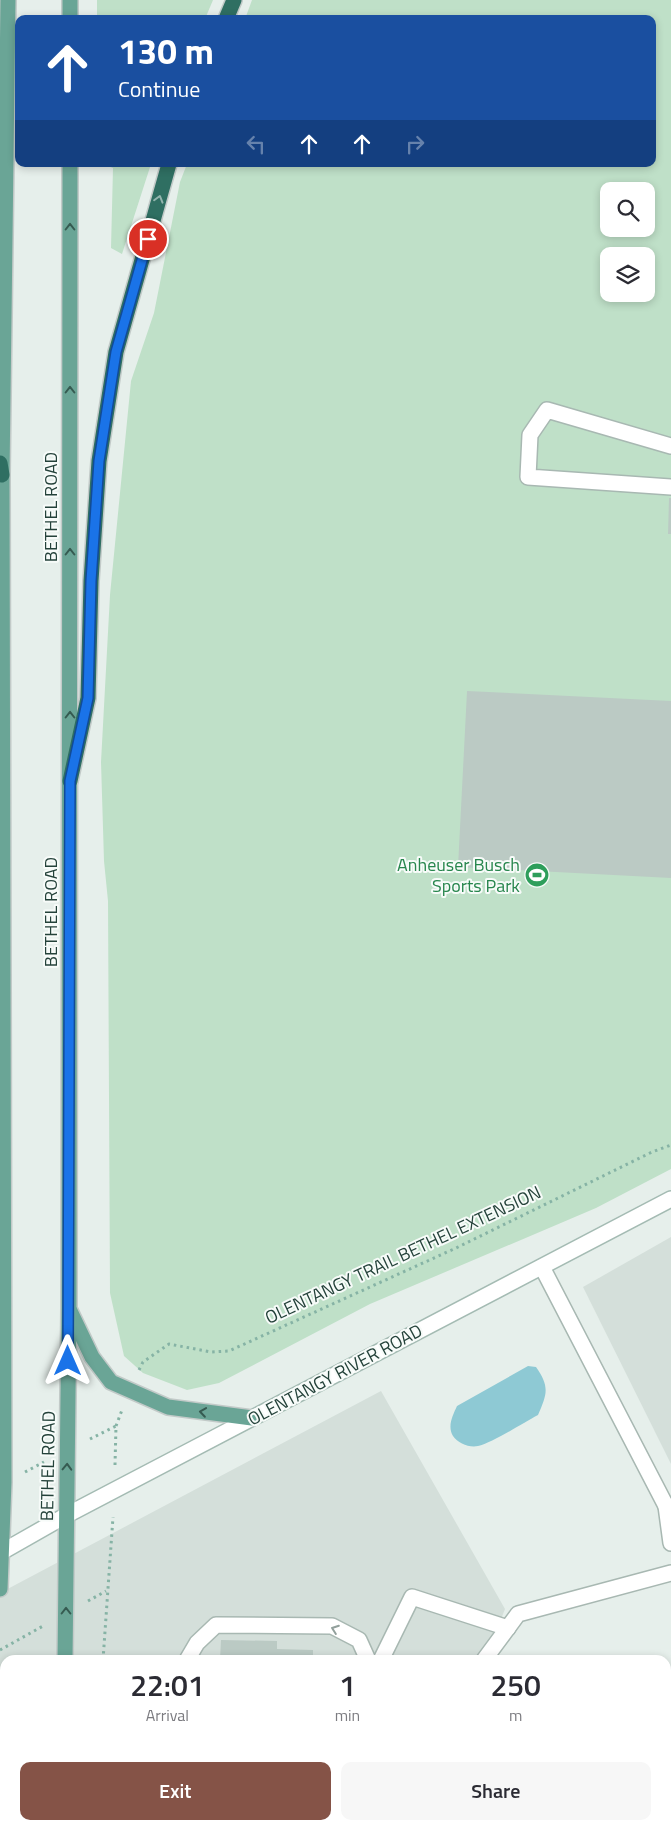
<!DOCTYPE html>
<style>
body{margin:0;font-family:"Titillium Web",sans-serif;background:#f7f7f7;color:#2b2b33;height:100vh;display:flex;flex-direction:column;font-size:19px;white-space:nowrap}
*{box-sizing:border-box;margin:0}
p{font-size:16px;color:#7c7c81}
.icon{flex:none;width:28px;height:28px;fill:none;stroke:currentColor;stroke-width:2;stroke-linecap:round;stroke-linejoin:round}
.map{position:relative;flex:1;overflow:hidden}
.side{position:absolute;left:0px;top:1655px;width:671px;height:175px;display:flex;flex-direction:column;background:#fff;border-radius:15px 15px 0 0;box-shadow:0 2px 8px #0003}
.side>*{flex:none}
.guide{position:absolute;left:15px;top:15px;width:641px;height:152px;border-radius:10px;box-shadow:0 2px 8px #0003;background:#1a4fa0;color:#fff;overflow:hidden}
.buttons{position:absolute;left:600px;top:182px;display:grid;gap:10px}
.buttons a{display:grid;place-items:center;width:55px;height:55px;border-radius:10px;background:#fff;box-shadow:0 2px 8px #0003;font-size:25px}
.pin{position:absolute;display:grid;place-items:center;width:42px;height:42px;color:#fff;margin:-21px;border:2px solid #fff;border-radius:50%;box-shadow:0 1px 5px #0007}
.me{position:absolute;width:55px;margin:-28px;rotate:0deg;stroke-linejoin:round;filter:drop-shadow(0 0 4px #0008)}
.turn{display:flex;align-items:center;gap:18px;height:105px;padding:0 20px;font-size:22px}
.turn .icon{width:65px;height:65px;stroke-width:2.5}
.turn b{display:block;font-size:35px;line-height:42px}
.lanes{display:flex;align-items:center;height:48px;padding:0 20px;background:#0003;justify-content:center;gap:25px;direction:ltr}
.lanes .off{opacity:.35}
.eta{display:flex;justify-content:space-evenly;align-items:center;height:85px;text-align:center}
.eta b{font-size:30px;font-weight:600;line-height:35px}
.action{display:flex;gap:10px;margin-top:auto;padding:10px 20px}
.action a{flex:1;height:58px;border-radius:10px;background:#855347;color:#fff;font-size:20px;font-weight:600;line-height:58px;text-align:center}
.action a+a{background:#f7f7f7;color:#2b2b33}
.map>svg:first-child{display:block}
</style>
<div class="map">
<svg width="671" height="1830" viewBox="0 0 671 1830">
<rect width="100%" height="100%" fill="#e6efeb"/>
<g fill="#d4dfda">
<polygon points="671,1237 671,1464 583,1287"/>
<polygon points="381,1391 505,1609 485,1660 5,1660 5,1825 420,1825 419,1830 0,1830 0,1593"/>
</g>
<g fill="#bfe0c8" fill-rule="evenodd">
<polygon points="97,0 213,0 205,19 97,19"/>
<path d="M 252,0 L 671,0 L 671,1169 L 596,1208 L 370,1304 L 219,1383 L 187,1390 L 143,1373 L 124,1356 L 110,1293 L 108,901 L 104,861 L 101,762 L 110,595 L 131,381 L 154,313 L 180,182 L 187,164 L 652,164 L 652,19 L 245,19 ZM 609,191 L 646,191 L 646,229 L 609,229 ZM 609,256 L 646,256 L 646,294 L 609,294 Z"/>
<polygon points="103,164 151,164 122,254 111,248 113,168"/>
</g>
<path fill="#8ec9d4" d="M 528,1366 L 536,1367 C 550,1387 547,1394 538,1415 C 523,1423 492,1443 478,1446 C 469,1448 458,1443 453,1436 C 447,1426 453,1415 457,1406 Z"/>
<g fill="#bbcac4">
<polygon points="669,498 671,498 671,534 668,534"/>
<polygon points="467,691 671,701 671,878 458,867"/>
<polygon points="221,1640 277,1641 277,1649 313,1650 313,1660 220,1660"/>
<polygon points="671,1754 671,1830 605,1830 604,1825 666,1825 666,1755"/>
</g>
<g fill="none" stroke-linecap="round" stroke-linejoin="round">
<defs>
<g id="service">
<polyline points="671,446 547,410 530,435 528,477 671,487"/>
<polyline points="666,1506 671,1543"/>
<polyline points="187,1660 197,1643 216,1625 332,1626 359,1640 368,1660"/>
<polyline points="381,1660 412,1597 508,1628"/>
<polyline points="484,1660 518,1614 671,1573"/>
<polyline points="666,1698 671,1697"/>
<polyline points="481,1825 482,1830"/>
<polyline points="569,1825 570,1830"/>
<polyline points="173,1830 173,1825"/>
<polyline points="417,1830 417,1825"/>
</g>
<polyline id="minor" points="542,1267 666,1506 671,1506"/>
<polyline id="secondary" points="0,1553 65,1516 671,1199"/>
<g id="primary">
<polyline points="70,0 70,19"/>
<polyline points="70,1311 92,1357 111,1382 168,1407 252,1418"/>
<polyline points="0,1589 4,1482 2,475 8,0"/>
<polyline points="65,1660 69,1308 70,164"/>
<polyline points="59,1830 60,1825"/>
</g>
<g id="motorway">
<polyline points="226,19 234,0"/>
<polyline points="0,463 2,475"/>
<polyline points="70,781 88,698 91,581 99,461 116,352 169,164"/>
</g>
</defs>
<use href="#service" stroke="#a8b8b2" stroke-width="18"/>
<use href="#minor" stroke="#a8b8b2" stroke-width="18"/>
<use href="#secondary" stroke="#a4bbb3" stroke-width="18"/>
<use href="#primary" stroke="#c2cac8" stroke-width="18"/>
<use href="#motorway" stroke="#c2cac8" stroke-width="18"/>
<g stroke="#86b3a5" stroke-width="3" stroke-dasharray="2.5 4" stroke-linecap="butt">
<polyline points="139,1370 143,1362 169,1344 211,1352 229,1351 456,1248 652,1152 671,1145"/>
<polyline points="90,1439 116,1426"/>
<polyline points="115,1465 116,1426 122,1410"/>
<polyline points="25,1472 44,1462"/>
<polyline points="88,1601 106,1591"/>
<polyline points="0,1650 43,1626"/>
<polyline points="103,1660 113,1517"/>
<polyline points="94,1830 94,1825"/>
</g>
<use href="#service" stroke="#fff" stroke-width="15"/>
<use href="#minor" stroke="#fff" stroke-width="15"/>
<use href="#secondary" stroke="#fff" stroke-width="15"/>
<use href="#primary" stroke="#6aa596" stroke-width="15"/>
<use href="#motorway" stroke="#2f6f62" stroke-width="15"/>
</g>
<defs><path id="oneway-chevron" d="M-2-3.5L2.5 0L-2 3.5" fill="none" stroke-width="1.6" stroke-linecap="round" stroke-linejoin="round" transform="scale(1.25)"/></defs>
<use stroke="#93b5ae" href="#oneway-chevron" transform="translate(159 199) rotate(-74)"/>
<g stroke="#365b51">
<use href="#oneway-chevron" transform="translate(70 227) rotate(-90)"/>
<use href="#oneway-chevron" transform="translate(70 390) rotate(-90)"/>
<use href="#oneway-chevron" transform="translate(70 552) rotate(-90)"/>
<use href="#oneway-chevron" transform="translate(70 715) rotate(-90)"/>
<use href="#oneway-chevron" transform="translate(203 1412) rotate(-172)"/>
<use href="#oneway-chevron" transform="translate(67 1467) rotate(-88)"/>
<use href="#oneway-chevron" transform="translate(66 1611) rotate(-90)"/>
</g>
<use stroke="#92a09c" href="#oneway-chevron" transform="translate(335 1629) rotate(-160)"/>
<g fill="none" stroke-linecap="round" stroke-linejoin="round">
<defs>
<polyline id="route" points="68,1361 70,781 88,698 91,581 99,461 116,352 148,239"/>
</defs>
<use href="#route" stroke="#114b97" stroke-width="12"/>
<use href="#route" stroke="#1a73e8" stroke-width="9"/>
</g>
<defs>
<symbol id="stadium-disc" viewBox="-11 -11 22 22"><circle r="9.5" fill="#2e9e5b" stroke="#f7fbf9"/><path d="M0-5a6.5 5 0 1 0 0 10a6.5 5 0 1 0 0-10ZM-3.5-1.8h7v3.6h-7Z" fill="#fff"/></symbol>
</defs>
<g fill-rule="evenodd">
<use href="#stadium-disc" x="523" y="861" width="28" height="28"/>
</g>
<g text-anchor="middle" stroke-width="4" stroke-linejoin="round" paint-order="stroke">
<g font-size="18" fill="#24423a" stroke="#f7fbf9">
<text transform="translate(51 507) rotate(-90)" y="6">BETHEL ROAD</text>
<text transform="translate(51 912) rotate(-90)" y="6">BETHEL ROAD</text>
<text transform="translate(403 1255) rotate(-25)" y="6">OLENTANGY TRAIL BETHEL EXTENSION</text>
<text transform="translate(335 1375) rotate(-28)" y="6">OLENTANGY RIVER ROAD</text>
<text transform="translate(48 1466) rotate(-89)" y="6">BETHEL ROAD</text>
</g>
<g font-size="18" fill="#27864d" stroke="#f7fbf9" text-anchor="end">
<text x="520" y="871">Anheuser Busch<tspan x="520" dy="21">Sports Park</tspan></text>
</g>
</g>
</svg>
<div class="buttons">
<a><svg class="icon" aria-label="search" viewBox="0 0 24 24"><circle cx="10" cy="10" r="6"/><path d="M15 15l6 6"/></svg></a>
<a><svg class="icon" aria-label="layers" viewBox="0 0 24 24"><path d="M12 4l9 5-9 5-9-5zM3 14l9 5 9-5"/></svg></a>
</div>
<div class="pin" style="left:148px;top:239px;background:#d93025"><svg class="icon" aria-label="arrive" viewBox="0 0 24 24"><path d="M6 21V4h12l-3 4 3 4H6"/></svg></div>
<svg class="me" style="left:68px;top:1361px" viewBox="-20 -20 40 40"><path d="M0-17L14 15 0 8-14 15z" fill="#1a73e8" stroke="#fff" stroke-width="4"/></svg>
<div class="guide">
<div class="turn"><svg class="icon" aria-label="ahead" viewBox="0 0 24 24"><path d="M12 20V5M6 11l6-6 6 6"/></svg><div><b>130 m</b>Continue</div></div>
<div class="lanes"><svg class="icon off" aria-label="left" viewBox="0 0 24 24"><path d="M17 20v-9H6M10 6l-5 5 5 5"/></svg><svg class="icon" aria-label="ahead" viewBox="0 0 24 24"><path d="M12 20V5M6 11l6-6 6 6"/></svg><svg class="icon" aria-label="ahead" viewBox="0 0 24 24"><path d="M12 20V5M6 11l6-6 6 6"/></svg><svg class="icon off" aria-label="right" viewBox="0 0 24 24"><path d="M7 20v-9h11M14 6l5 5-5 5"/></svg></div>
</div>
<section class="side">
<div class="eta">
<div><b>22:01</b><p>Arrival</p></div>
<div><b>1</b><p>min</p></div>
<div><b>250</b><p>m</p></div>
</div>
<div class="action"><a>Exit</a><a>Share</a></div>
</section>
</div>
